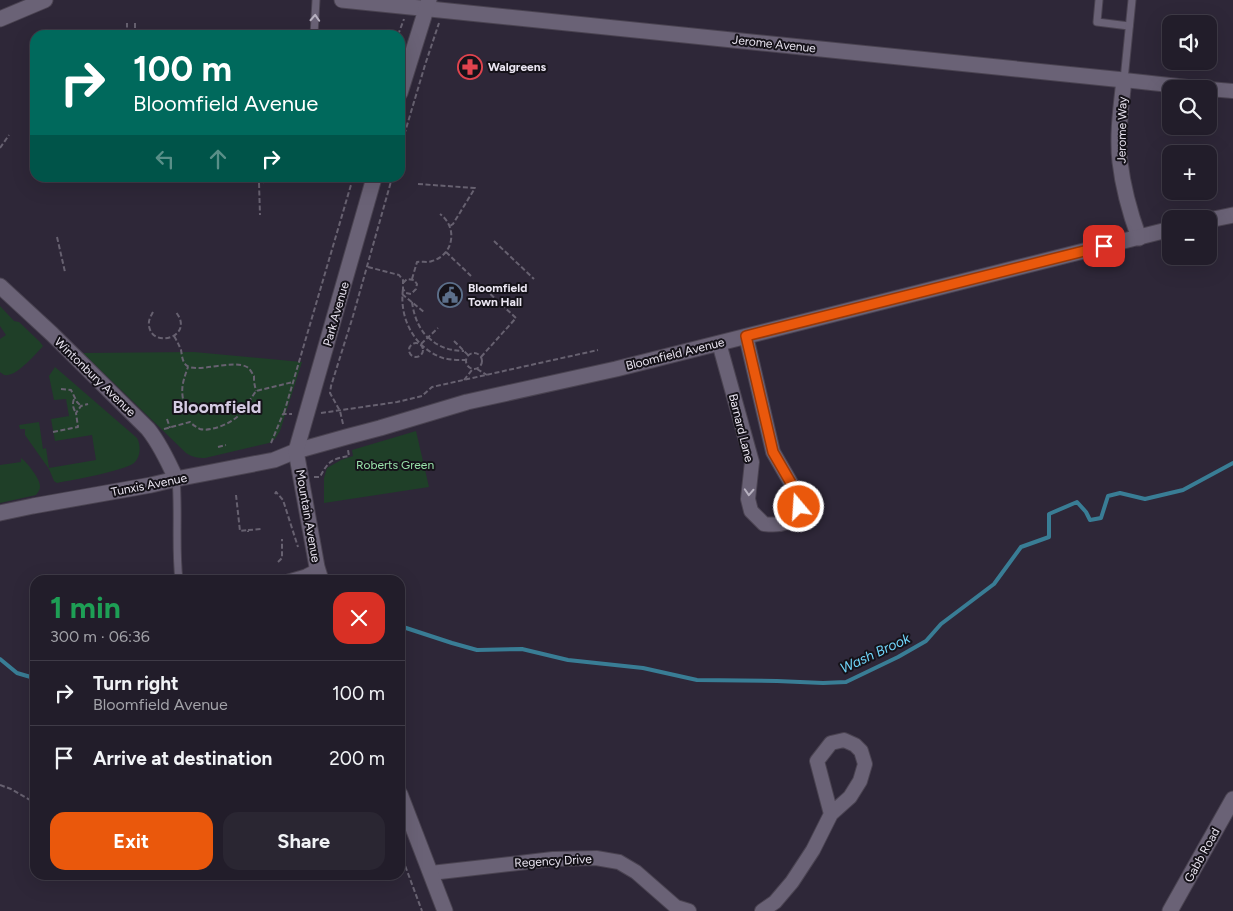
<!DOCTYPE html>
<meta charset="utf-8">
<style>
body{margin:0;font-family:Figtree,sans-serif;background:#2a2632;color:#f1f3f6;height:100vh;display:flex;flex-direction:column;font-size:19px;white-space:nowrap}
*{box-sizing:border-box;margin:0}
p{font-size:16px;color:#a2a2a8}
.icon{flex:none;width:28px;height:28px;fill:none;stroke:currentColor;stroke-width:2;stroke-linecap:round;stroke-linejoin:round}
.map{position:relative;flex:1;overflow:hidden}
.drawer{position:absolute;left:30px;top:575px;width:375px;height:305px;display:flex;flex-direction:column;background:#221d2a;border-radius:15px;box-shadow:0 5px 20px #0002,0 0 0 1px #3f3b47}
.drawer>*{flex:none}
.top-card{position:absolute;left:30px;top:30px;width:375px;height:152px;border-radius:15px;box-shadow:0 5px 20px #0002,0 0 0 1px #3f3b47;background:#00695c;color:#fff;overflow:hidden}
.fabs{position:absolute;left:1162px;top:15px;display:grid;gap:10px}
.fabs a{display:grid;place-items:center;width:55px;height:55px;border-radius:10px;background:#221d2a;box-shadow:0 5px 20px #0002,0 0 0 1px #3f3b47;font-size:25px}
.pin{position:absolute;display:grid;place-items:center;width:42px;height:42px;color:#fff;margin:-21px;border-radius:10px;box-shadow:0 2px 8px #0006}
.me{position:absolute;width:55px;margin:-28px;rotate:342deg;stroke-linejoin:round;filter:drop-shadow(0 0 4px #0008)}
.turn{display:flex;align-items:center;gap:18px;height:105px;padding:0 20px;font-size:22px}
.turn .icon{width:65px;height:65px;stroke-width:2.5}
.turn b{display:block;font-size:35px;line-height:42px}
.lanes{display:flex;align-items:center;height:48px;padding:0 20px;background:#0003;justify-content:center;gap:25px;direction:ltr}
.lanes .off{opacity:.35}
.round{display:grid;place-items:center;flex:none;width:52px;height:52px;border-radius:15px;background:#2a2632}
.head{display:flex;align-items:center;justify-content:space-between;height:85px;padding:0 20px}
h1{font-size:30px;font-weight:700;line-height:38px;color:#1e9e55}
.button{display:flex;gap:10px;margin-top:auto;padding:10px 20px}
.button a{flex:1;height:58px;border-radius:15px;background:#ea580c;color:#fff;font-size:20px;font-weight:700;line-height:58px;text-align:center}
.button a+a{background:#2a2632;color:#f1f3f6}
ul{padding:0;list-style:none}
li{display:flex;align-items:center;gap:15px;height:65px;padding:0 20px;border-top:1px solid #3f3b47}
li div{flex:1}
li b{display:block;font-size:19px}
li em{font-style:normal}
.map>svg:first-child{display:block}
</style>
<div class="map">
<svg width="1233" height="911" viewBox="0 0 1233 911">
<rect width="100%" height="100%" fill="#2e2738"/>
<g fill="#1f3f28">
<path d="M 0,306 L 14,321 L 19,322 L 40,342 L 43,346 C 36,354 18,374 8,375 C 4,376 3,374 0,372 L 0,339 L 6,335 L 0,326 Z"/>
<path d="M 194,352 L 302,362 L 280,431 L 275,439 L 269,443 L 205,458 C 197,458 192,457 186,453 L 83,353 Z"/>
<path d="M 55,367 L 137,438 C 141,445 141,457 134,463 C 124,471 72,480 57,483 L 54,481 L 49,469 L 25,435 L 25,429 L 20,429 L 19,425 L 39,422 L 43,449 L 46,448 L 49,468 L 96,460 L 92,435 L 55,441 L 51,419 L 69,416 L 66,399 L 54,400 L 49,376 Z"/>
<polygon points="416,431 429,487 324,503 324,478 327,468 341,460 353,456 352,450"/>
<path d="M 21,458 C 27,462 41,480 40,487 C 40,490 38,492 36,495 L 0,503 L 0,465 L 21,462 Z"/>
</g>
<g fill="none" stroke-linecap="round" stroke-linejoin="round">
<g stroke="#397d95" stroke-width="4">
<polyline points="400,626 452,643 477,650 522,649 568,660 643,668 697,680 777,681 823,683 846,682 898,657 926,641 941,624 994,584 1021,547 1049,537 1049,514 1077,502 1086,512 1090,520 1101,518 1108,496 1120,493 1145,499 1183,490 1233,463"/>
<polyline points="0,659 17,673 34,678 35,677"/>
</g>
<defs>
<g id="lane">
<polyline points="1099,0 1097,22 1129,26"/>
<polyline points="314,35 316,0"/>
<polyline points="1124,80 1132,0"/>
<path d="M 176,479 C 179,513 175,547 179,580"/>
<polyline points="281,580 305,573 317,567"/>
<polyline points="294,875 295,876"/>
</g>
<g id="street">
<polyline points="1124,80 1206,89"/>
<polyline points="1209,89 1233,91"/>
<path d="M 719,343 L 752,462 L 748,499 L 751,511 L 764,524 C 785,526 786,524 799,507 L 795,490 L 773,452 L 746,336"/>
<polyline points="431,873 536,861 553,859 596,858 619,862 636,872 676,907 689,911"/>
<polyline points="762,911 775,902 792,882 813,850 831,814 850,797 860,781 865,764 861,751 855,745 844,740 831,743 817,761 831,814"/>
</g>
<g id="secondary">
<path d="M 342,0 L 1124,80 C 1121,107 1117,135 1120,162 C 1123,188 1130,213 1139,238"/>
<polyline points="0,19 45,0"/>
<polyline points="400,93 429,0"/>
<polyline points="1209,220 1233,215"/>
<path d="M 0,286 L 52,334 L 148,429 C 160,444 168,461 176,479"/>
<polyline points="0,513 33,506 151,485 176,479 274,460 296,451 346,437 380,428 467,402 616,369 1171,229"/>
<polyline points="321,580 317,567 296,451 374,178"/>
<polyline points="400,794 445,911"/>
<polyline points="1170,911 1233,799"/>
</g>
</defs>
<use href="#lane" stroke="#4a4351" stroke-width="9"/>
<use href="#street" stroke="#4a4351" stroke-width="16"/>
<use href="#secondary" stroke="#4a4351" stroke-width="17"/>
<g stroke="#676170" stroke-width="2" stroke-dasharray="5 2.5" stroke-linecap="butt">
<polyline points="135,23 135,35"/>
<polyline points="127,35 127,23"/>
<polyline points="398,35 404,19"/>
<polyline points="0,148 9,135"/>
<polyline points="400,149 425,65 439,23"/>
<polyline points="259,183 260,215"/>
<polyline points="263,183 264,178"/>
<polyline points="418,184 475,188 453,224 450,226"/>
<polyline points="57,237 65,272"/>
<polyline points="494,241 534,279"/>
<polyline points="446,252 471,276"/>
<polyline points="368,267 399,275 403,280 403,289 406,293 411,294 416,289 417,284 414,280 407,279 403,283"/>
<path d="M 412,279 L 417,262 C 422,261 427,263 432,261 C 454,255 458,227 440,214"/>
<path d="M 403,289 C 399,318 414,348 443,358 C 450,360 459,360 466,360"/>
<polyline points="402,294 424,312"/>
<path d="M 412,302 C 414,316 418,327 428,338"/>
<path d="M 153,312 C 151,316 148,320 149,326 C 152,347 187,339 180,319 C 179,316 177,314 176,312"/>
<path d="M 174,336 C 177,341 179,345 181,350 C 182,355 182,361 186,365 C 195,374 233,359 247,367 C 250,369 252,373 254,376 L 254,382 L 256,391"/>
<path d="M 428,337 C 438,347 450,351 464,351"/>
<polyline points="454,341 469,356"/>
<circle cx="416" cy="350" r="7"/>
<polyline points="421,344 438,328"/>
<circle cx="474" cy="361" r="8"/>
<polyline points="481,357 516,318 487,291"/>
<polyline points="477,369 487,375"/>
<polyline points="464,380 472,370"/>
<polyline points="61,389 71,390 77,402 81,406"/>
<path d="M 74,399 C 72,404 73,408 76,413"/>
<path d="M 187,413 C 180,393 181,386 188,367"/>
<polyline points="284,413 353,178"/>
<polyline points="321,413 397,402 422,396 432,387 598,350"/>
<polyline points="167,419 170,428"/>
<polyline points="343,424 340,411 330,393 331,386 353,316 392,178"/>
<path d="M 164,429 L 190,422 C 193,425 196,427 200,429 C 210,432 229,424 237,417 C 244,410 250,400 256,391 L 293,382"/>
<polyline points="53,432 78,427 76,413 81,406 88,404"/>
<polyline points="271,443 283,414 292,414"/>
<polyline points="218,447 226,445"/>
<path d="M 314,477 L 320,477 C 328,461 332,459 349,456 L 348,450"/>
<polyline points="275,494 276,492 283,500 298,547"/>
<polyline points="236,495 240,531 248,530 248,532"/>
<polyline points="248,530 262,529"/>
<polyline points="278,562 282,558 282,539"/>
<polyline points="0,785 11,789 35,803"/>
<polyline points="400,852 422,911"/>
</g>
<use href="#lane" stroke="#6a6276" stroke-width="7"/>
<use href="#street" stroke="#6a6276" stroke-width="14"/>
<use href="#secondary" stroke="#6a6276" stroke-width="15"/>
</g>
<defs><path id="oneway-chevron" d="M-2-3.5L2.5 0L-2 3.5" fill="none" stroke-width="1.6" stroke-linecap="round" stroke-linejoin="round" transform="scale(1.25)"/></defs>
<g stroke="#b7b1c0">
<use href="#oneway-chevron" transform="translate(315 18) rotate(-87)"/>
<use href="#oneway-chevron" transform="translate(749 492) rotate(93)"/>
</g>
<g fill="none" stroke-linecap="round" stroke-linejoin="round">
<defs>
<polyline id="route" points="799,507 795,490 773,452 746,336 1104,246"/>
</defs>
<use href="#route" stroke="#983908" stroke-width="12"/>
<use href="#route" stroke="#ea580c" stroke-width="9"/>
</g>
<defs>
<symbol id="pharmacy-ring" viewBox="-11 -11 22 22"><circle r="9.5" fill="#151219" stroke="#e0444e" stroke-width="1.5"/><path d="M-2-6h4v4h4v4h-4v4h-4v-4h-4v-4h4Z" fill="#e0444e"/></symbol>
<symbol id="civic-ring" viewBox="-11 -11 22 22"><circle r="9.5" fill="#151219" stroke="#5c6f8a" stroke-width="1.5"/><path d="M-.6-6.5H3V-4.5H.6V-3L4-1V1h2V6H-6V1h2V-1L-.6-3ZM-1.2 2.5V6h2.4V2.5Z" fill="#5c6f8a"/></symbol>
</defs>
<g fill-rule="evenodd">
<use href="#pharmacy-ring" x="456" y="53" width="28" height="28"/>
<use href="#civic-ring" x="436" y="281" width="28" height="28"/>
</g>
<g text-anchor="middle" stroke-width="4" stroke-linejoin="round" paint-order="stroke">
<g font-size="12" fill="#eae5f1" stroke="#151219">
<text transform="translate(774 44) rotate(6)" y="4">Jerome Avenue</text>
<text transform="translate(1122 130) rotate(-89)" y="4">Jerome Way</text>
<text transform="translate(336 314) rotate(-74)" y="4">Park Avenue</text>
<text transform="translate(675 354) rotate(-14)" y="4">Bloomfield Avenue</text>
<text transform="translate(95 377) rotate(44)" y="4">Wintonbury Avenue</text>
<text transform="translate(741 428) rotate(76)" y="4">Barnard Lane</text>
<text transform="translate(149 485) rotate(-11)" y="4">Tunxis Avenue</text>
<text transform="translate(308 516) rotate(80)" y="4">Mountain Avenue</text>
<text transform="translate(1202 855) rotate(-61)" y="4">Gabb Road</text>
<text transform="translate(553 861) rotate(-3)" y="4">Regency Drive</text>
</g>
<g font-size="12" font-weight="bold" fill="#eae5f1" stroke="#151219" text-anchor="start">
<text x="488" y="71">Walgreens</text>
<text x="468" y="292">Bloomfield<tspan x="468" dy="14">Town Hall</tspan></text>
</g>
<g font-size="12" fill="#99e2aa" stroke="#151219">
<text x="395" y="469">Roberts Green</text>
</g>
<g font-size="14" font-style="italic" fill="#71d6fb" stroke="#151219">
<text transform="translate(875 653) rotate(-25)" y="5">Wash Brook</text>
</g>
<g font-size="18" font-weight="bold" fill="#d4cbe2" stroke="#151219">
<text x="217" y="413">Bloomfield</text>
</g>
</g>
</svg>
<div class="fabs">
<a><svg class="icon" aria-label="sound" viewBox="0 0 24 24"><path d="M4 9h4l5-4v14l-5-4H4zM17 9q2 3 0 6"/></svg></a>
<a><svg class="icon" aria-label="search" viewBox="0 0 24 24"><circle cx="10" cy="10" r="6"/><path d="M15 15l6 6"/></svg></a>
<a>+</a>
<a>−</a>
</div>
<div class="pin" style="left:1104px;top:246px;background:#d93025"><svg class="icon" aria-label="arrive" viewBox="0 0 24 24"><path d="M6 21V4h12l-3 4 3 4H6"/></svg></div>
<svg class="me" style="left:799px;top:507px" viewBox="-20 -20 40 40"><circle r="17" fill="#ea580c" stroke="#fff" stroke-width="3"/><path d="M0-11L8 9 0 5-8 9z" fill="#fff"/></svg>
<div class="top-card">
<div class="turn"><svg class="icon" aria-label="right" viewBox="0 0 24 24"><path d="M7 20v-9h11M14 6l5 5-5 5"/></svg><div><b>100 m</b>Bloomfield Avenue</div></div>
<div class="lanes"><svg class="icon off" aria-label="left" viewBox="0 0 24 24"><path d="M17 20v-9H6M10 6l-5 5 5 5"/></svg><svg class="icon off" aria-label="ahead" viewBox="0 0 24 24"><path d="M12 20V5M6 11l6-6 6 6"/></svg><svg class="icon" aria-label="right" viewBox="0 0 24 24"><path d="M7 20v-9h11M14 6l5 5-5 5"/></svg></div>
</div>
<section class="drawer">
<div class="head"><div><h1>1 min</h1><p>300 m · 06:36</p></div><a class="round" style="background:#d93025;color:#fff"><svg class="icon" aria-label="close" viewBox="0 0 24 24"><path d="M6 6l12 12M18 6L6 18"/></svg></a></div>
<ul>
<li><svg class="icon" aria-label="right" viewBox="0 0 24 24"><path d="M7 20v-9h11M14 6l5 5-5 5"/></svg><div><b>Turn right</b><p>Bloomfield Avenue</p></div><em>100 m</em></li>
<li><svg class="icon" aria-label="arrive" viewBox="0 0 24 24"><path d="M6 21V4h12l-3 4 3 4H6"/></svg><div><b>Arrive at destination</b></div><em>200 m</em></li>
</ul>
<div class="button"><a>Exit</a><a>Share</a></div>
</section>
</div>
